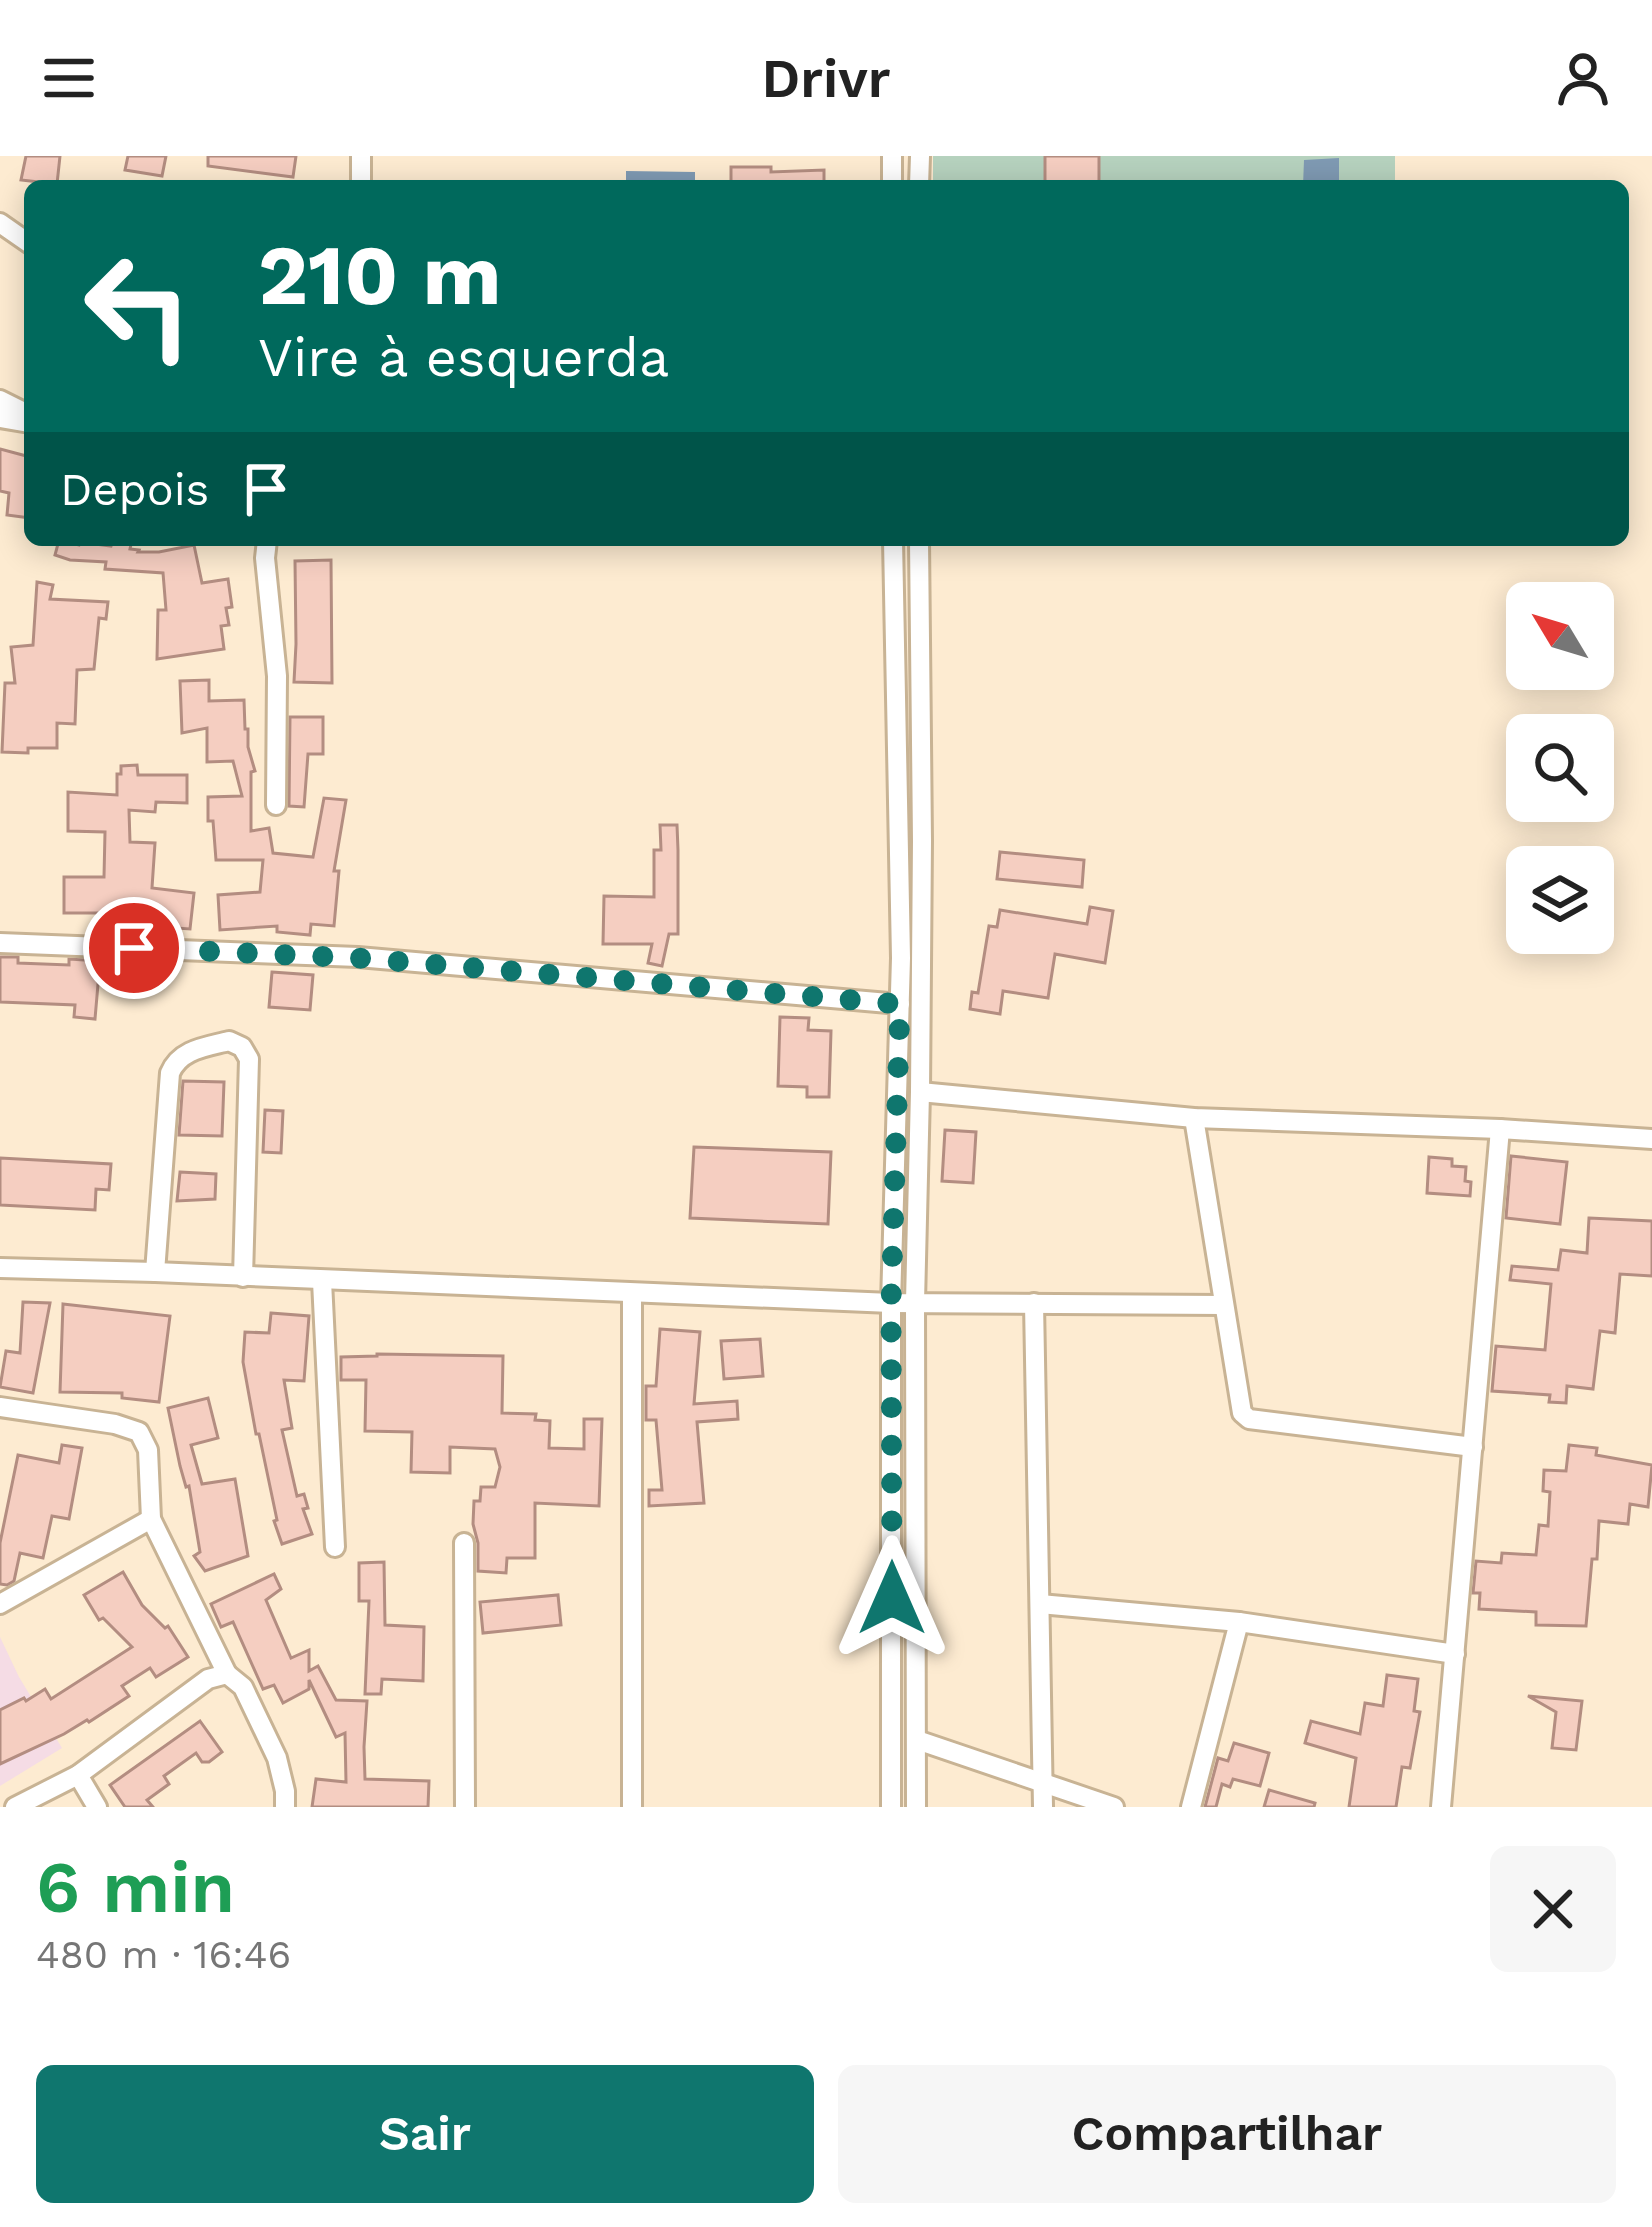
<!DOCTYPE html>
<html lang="pt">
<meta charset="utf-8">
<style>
body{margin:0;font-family:"Work Sans",sans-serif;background:#f6f6f6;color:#222;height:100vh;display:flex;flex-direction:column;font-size:45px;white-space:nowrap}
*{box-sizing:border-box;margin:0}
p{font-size:39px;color:#767676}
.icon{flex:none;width:66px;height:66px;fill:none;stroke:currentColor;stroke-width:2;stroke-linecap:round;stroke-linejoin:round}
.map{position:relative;height:1651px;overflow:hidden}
.panel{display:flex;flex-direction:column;background:#fff;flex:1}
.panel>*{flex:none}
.guide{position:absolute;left:24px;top:24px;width:1605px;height:366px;border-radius:18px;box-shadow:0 6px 30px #0003;background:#00695c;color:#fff;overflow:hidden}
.needle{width:78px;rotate:308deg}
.controls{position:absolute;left:1506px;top:426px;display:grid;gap:24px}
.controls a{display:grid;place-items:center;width:108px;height:108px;border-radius:18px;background:#fff;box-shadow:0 6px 30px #0003;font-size:60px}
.pin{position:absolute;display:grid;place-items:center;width:102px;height:102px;color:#fff;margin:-51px;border:6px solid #fff;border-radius:50%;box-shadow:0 3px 12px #0007}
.me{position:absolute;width:132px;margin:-66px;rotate:0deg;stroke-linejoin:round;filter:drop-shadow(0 0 9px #0008)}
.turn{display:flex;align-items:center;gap:42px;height:252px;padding:0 36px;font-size:54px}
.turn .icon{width:156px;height:156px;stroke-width:2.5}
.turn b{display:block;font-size:84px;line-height:102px}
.then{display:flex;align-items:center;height:114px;padding:0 36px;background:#0003;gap:24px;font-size:45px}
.round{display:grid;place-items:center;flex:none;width:126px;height:126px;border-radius:18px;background:#f6f6f6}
.overview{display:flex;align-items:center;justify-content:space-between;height:204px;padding:0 36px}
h1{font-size:72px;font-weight:600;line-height:90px;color:#1e9e55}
.primary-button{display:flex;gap:24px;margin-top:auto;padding:24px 36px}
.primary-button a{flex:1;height:138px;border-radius:18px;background:#0f766e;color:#fff;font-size:48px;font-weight:600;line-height:138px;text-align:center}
.primary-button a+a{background:#f6f6f6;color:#222}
header{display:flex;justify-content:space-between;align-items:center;height:156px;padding:0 36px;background:#fff;font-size:54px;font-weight:600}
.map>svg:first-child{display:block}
</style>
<header><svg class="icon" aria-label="menu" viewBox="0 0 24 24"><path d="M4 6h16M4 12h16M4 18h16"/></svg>Drivr<svg class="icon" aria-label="person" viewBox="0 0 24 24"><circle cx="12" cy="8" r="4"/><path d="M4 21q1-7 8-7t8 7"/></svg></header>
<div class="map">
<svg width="1652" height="1651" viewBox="0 0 1652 1651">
<rect width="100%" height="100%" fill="#fdebd1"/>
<polygon fill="#f5dce5" points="0,1481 19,1521 62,1592 0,1630"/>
<rect fill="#b6d2be" x="933" y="0" width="462" height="30"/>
<g fill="#7f9ab3">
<polygon points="1339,2 1339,30 1303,30 1304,4"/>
<polygon points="626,15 695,16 695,30 626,30"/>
</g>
<g fill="#f5cec1" stroke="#b38d81" stroke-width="3">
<polygon points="26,0 60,0 57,28 21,24"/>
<polygon points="128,0 166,0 162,20 125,14"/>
<polygon points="208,0 296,0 293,21 208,10"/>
<rect x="1045" y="0" width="54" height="30"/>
<polygon points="731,11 771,11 771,16 824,14 824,30 731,30"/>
<polygon points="0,293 30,301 30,362 7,359 9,337 0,335"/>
<polygon points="59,384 79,389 80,386 111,390 113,384 132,384 130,393 139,394 138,396 159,396 194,389 202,427 228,423 232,451 226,452 229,469 221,470 224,493 157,503 158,454 166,454 163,417 105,413 106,406 70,404 55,399"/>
<polygon points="331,404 332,527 294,526 296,488 295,405"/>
<polygon points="37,426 53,429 50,443 108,446 106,463 99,462 94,513 77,514 75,568 57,567 57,592 28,592 28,597 2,596 5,527 15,527 11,491 33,489"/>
<polygon points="209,524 209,545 244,544 245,573 248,573 248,591 255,615 251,616 251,675 269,672 273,697 313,701 324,642 346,644 334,715 339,715 334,770 311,768 310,779 277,776 277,770 220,774 218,739 260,736 263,704 216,704 213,665 208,665 208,641 242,640 233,605 207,606 207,572 182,577 180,525"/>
<polygon points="290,561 323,561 323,598 308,598 304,651 289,650"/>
<polygon points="137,609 138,619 187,619 187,647 156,646 155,656 129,654 130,686 155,687 152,732 194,737 190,773 103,767 104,757 64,757 64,721 104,721 105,676 68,675 68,636 117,639 117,618 121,618 121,610"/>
<polygon points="660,669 677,669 678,694 678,778 669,778 662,810 648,807 652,788 603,788 604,740 654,741 654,694 661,694"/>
<polygon points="1000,696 1084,704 1082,731 997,723"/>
<polygon points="1090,751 1113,755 1105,807 1055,798 1048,842 1003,835 1000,858 970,853 972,836 978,837 989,770 997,771 1000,754 1087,768"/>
<polygon points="0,801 18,801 18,807 69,809 69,803 100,805 95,863 74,861 75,849 0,846"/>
<polygon points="272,816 313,819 310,854 269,851"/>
<polygon points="780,861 809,862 808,874 831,875 829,941 807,941 807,931 778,930"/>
<polygon points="183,925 224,926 222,980 179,979"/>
<polygon points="265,954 283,955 281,997 263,996"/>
<polygon points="945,974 976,976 973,1027 942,1025"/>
<polygon points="694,991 831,996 828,1068 690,1062"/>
<polygon points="1511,1000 1567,1006 1560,1068 1506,1062"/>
<polygon points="1429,1001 1452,1003 1452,1010 1466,1011 1465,1025 1471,1026 1470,1040 1427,1037"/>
<polygon points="0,1002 111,1008 109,1034 96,1033 95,1054 0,1049"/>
<polygon points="180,1016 216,1018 215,1043 177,1045"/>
<polygon points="1589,1062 1652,1065 1652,1120 1620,1118 1615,1177 1600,1175 1593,1233 1567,1230 1566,1247 1549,1246 1550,1239 1492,1235 1496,1190 1545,1194 1551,1128 1510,1124 1512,1110 1558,1114 1561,1094 1587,1097"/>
<polygon points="23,1146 50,1147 33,1237 0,1231 6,1195 20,1197"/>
<polygon points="63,1148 170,1160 159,1246 122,1242 122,1237 60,1236"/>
<polygon points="271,1157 309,1160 304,1225 284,1224 292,1272 282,1274 297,1340 304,1338 308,1352 303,1353 312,1378 282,1388 274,1365 277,1364 259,1278 256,1278 243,1206 245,1176 269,1177"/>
<polygon points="660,1173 700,1176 694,1248 737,1245 738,1263 697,1266 704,1347 649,1350 649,1334 662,1334 656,1264 646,1264 646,1230 656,1230"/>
<polygon points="760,1183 763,1220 724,1223 721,1185"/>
<polygon points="377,1198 503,1200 502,1257 536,1258 535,1264 550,1265 549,1292 584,1293 584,1263 602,1263 599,1350 535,1347 535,1402 507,1402 506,1417 478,1415 478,1387 473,1368 474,1345 480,1345 481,1331 495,1331 500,1311 495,1293 450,1291 450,1317 411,1316 412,1276 365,1275 366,1224 341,1224 341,1201 377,1200"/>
<polygon points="208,1242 218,1282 191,1289 202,1328 235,1323 248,1400 205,1415 194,1400 200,1396 189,1330 186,1331 180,1310 168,1252"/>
<polygon points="62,1289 82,1292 69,1363 52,1360 43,1402 20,1397 14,1425 7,1429 0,1428 0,1387 18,1299 59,1307"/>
<polygon points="1569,1289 1597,1292 1596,1299 1652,1309 1648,1351 1630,1348 1628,1368 1599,1365 1597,1403 1592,1403 1586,1470 1536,1469 1536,1456 1479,1453 1480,1437 1473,1437 1476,1405 1501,1407 1502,1397 1536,1399 1539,1369 1548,1370 1550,1336 1543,1335 1544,1314 1566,1315"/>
<polygon points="384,1406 385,1469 424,1471 423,1525 382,1523 381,1538 365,1538 369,1445 359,1445 359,1407"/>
<polygon points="123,1416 142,1449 165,1472 168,1470 188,1501 156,1521 150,1512 122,1530 129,1540 89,1566 87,1564 64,1578 0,1608 0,1554 24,1542 26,1545 45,1533 51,1543 132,1491 103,1462 99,1464 84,1439"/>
<polygon points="274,1418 281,1433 266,1444 291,1502 309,1494 309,1515 318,1510 336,1544 367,1545 364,1591 365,1623 429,1625 428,1651 312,1651 316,1623 346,1626 345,1577 336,1581 309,1524 309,1533 283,1547 274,1529 263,1533 233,1466 221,1471 211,1448"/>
<polygon points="558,1439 561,1469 483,1477 480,1446"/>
<polygon points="1387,1519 1418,1523 1414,1555 1420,1556 1410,1612 1402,1611 1396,1651 1349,1651 1356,1602 1305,1587 1311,1565 1360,1578 1365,1547 1383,1550"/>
<polygon points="1528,1540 1582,1545 1576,1594 1552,1592 1556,1556"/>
<polygon points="200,1565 222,1596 209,1606 202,1606 196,1597 164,1620 169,1628 147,1644 153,1651 125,1651 110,1629"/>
<polygon points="1234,1587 1269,1597 1260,1630 1233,1623 1230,1631 1222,1628 1216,1651 1205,1651 1218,1602 1228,1605"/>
<polygon points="1269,1634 1315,1647 1314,1651 1264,1651"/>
</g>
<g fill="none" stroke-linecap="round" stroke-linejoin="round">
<defs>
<g id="minor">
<polyline points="361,0 361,30"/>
<polyline points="892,0 892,30"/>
<polyline points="919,30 920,0"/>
<polyline points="0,67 30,88"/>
<polyline points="0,244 30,259"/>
<polyline points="0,262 30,267"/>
<polyline points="267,384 265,402 277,520 276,649"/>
<polyline points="0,787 358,801 900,848"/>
<polyline points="920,936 1194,962 1500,973 1652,983"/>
<polyline points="1194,962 1242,1257 1249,1263 1473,1291"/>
<polyline points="0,1112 155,1116 891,1147 1224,1149"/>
<path d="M 155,1116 L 170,917 C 180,893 206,891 229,885 L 242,891 L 249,903 L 243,1121"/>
<polyline points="322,1125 335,1391"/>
<polyline points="1034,1147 1043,1651"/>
<polyline points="0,1251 115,1268 139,1276 148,1294 151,1363 227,1518"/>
<polyline points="464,1387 465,1651"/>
<polyline points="0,1448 151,1363"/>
<polyline points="1040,1448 1239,1466 1455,1498"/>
<polyline points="917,1584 1114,1651"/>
<polyline points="78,1619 97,1651"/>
<polyline points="15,1651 78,1619 208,1523 227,1518 243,1531 277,1602 285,1635 285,1651"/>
<polyline points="632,1651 632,1138"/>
<polyline points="891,1651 891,1147 901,802 893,384"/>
<polyline points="916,1651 915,1146 920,936 922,685 919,384"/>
<polyline points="1191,1651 1239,1466"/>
<polyline points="1441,1651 1500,973"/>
</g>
</defs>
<use href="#minor" stroke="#c8b394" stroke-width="24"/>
<use href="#minor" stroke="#fff" stroke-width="18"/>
</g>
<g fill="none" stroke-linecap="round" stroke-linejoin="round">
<polyline stroke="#0f766e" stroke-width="21" stroke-dasharray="0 37.8" points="134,792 358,802 900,848 891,1147 892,1442"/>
</g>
</svg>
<div class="controls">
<a><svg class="needle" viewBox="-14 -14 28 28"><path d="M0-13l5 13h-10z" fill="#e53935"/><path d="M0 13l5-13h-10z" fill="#767676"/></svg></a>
<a><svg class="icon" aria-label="search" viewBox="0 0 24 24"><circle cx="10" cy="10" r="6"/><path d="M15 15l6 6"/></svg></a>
<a><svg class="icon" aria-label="layers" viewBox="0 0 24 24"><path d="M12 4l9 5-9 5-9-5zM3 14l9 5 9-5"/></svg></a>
</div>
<div class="pin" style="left:134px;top:792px;background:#d93025"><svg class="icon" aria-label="arrive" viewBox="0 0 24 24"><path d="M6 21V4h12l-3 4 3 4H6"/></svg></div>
<svg class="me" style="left:892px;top:1442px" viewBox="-20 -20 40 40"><path d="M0-17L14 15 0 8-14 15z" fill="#0f766e" stroke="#fff" stroke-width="4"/></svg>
<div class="guide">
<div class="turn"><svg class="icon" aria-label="left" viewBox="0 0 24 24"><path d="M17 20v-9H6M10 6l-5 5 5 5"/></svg><div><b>210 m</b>Vire à esquerda</div></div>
<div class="then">Depois<svg class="icon" aria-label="arrive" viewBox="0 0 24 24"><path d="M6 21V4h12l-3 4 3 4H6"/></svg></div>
</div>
</div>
<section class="panel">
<div class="overview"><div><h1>6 min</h1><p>480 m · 16:46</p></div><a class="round"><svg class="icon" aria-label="close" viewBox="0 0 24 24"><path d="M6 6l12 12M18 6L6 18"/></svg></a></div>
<div class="primary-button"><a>Sair</a><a>Compartilhar</a></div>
</section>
